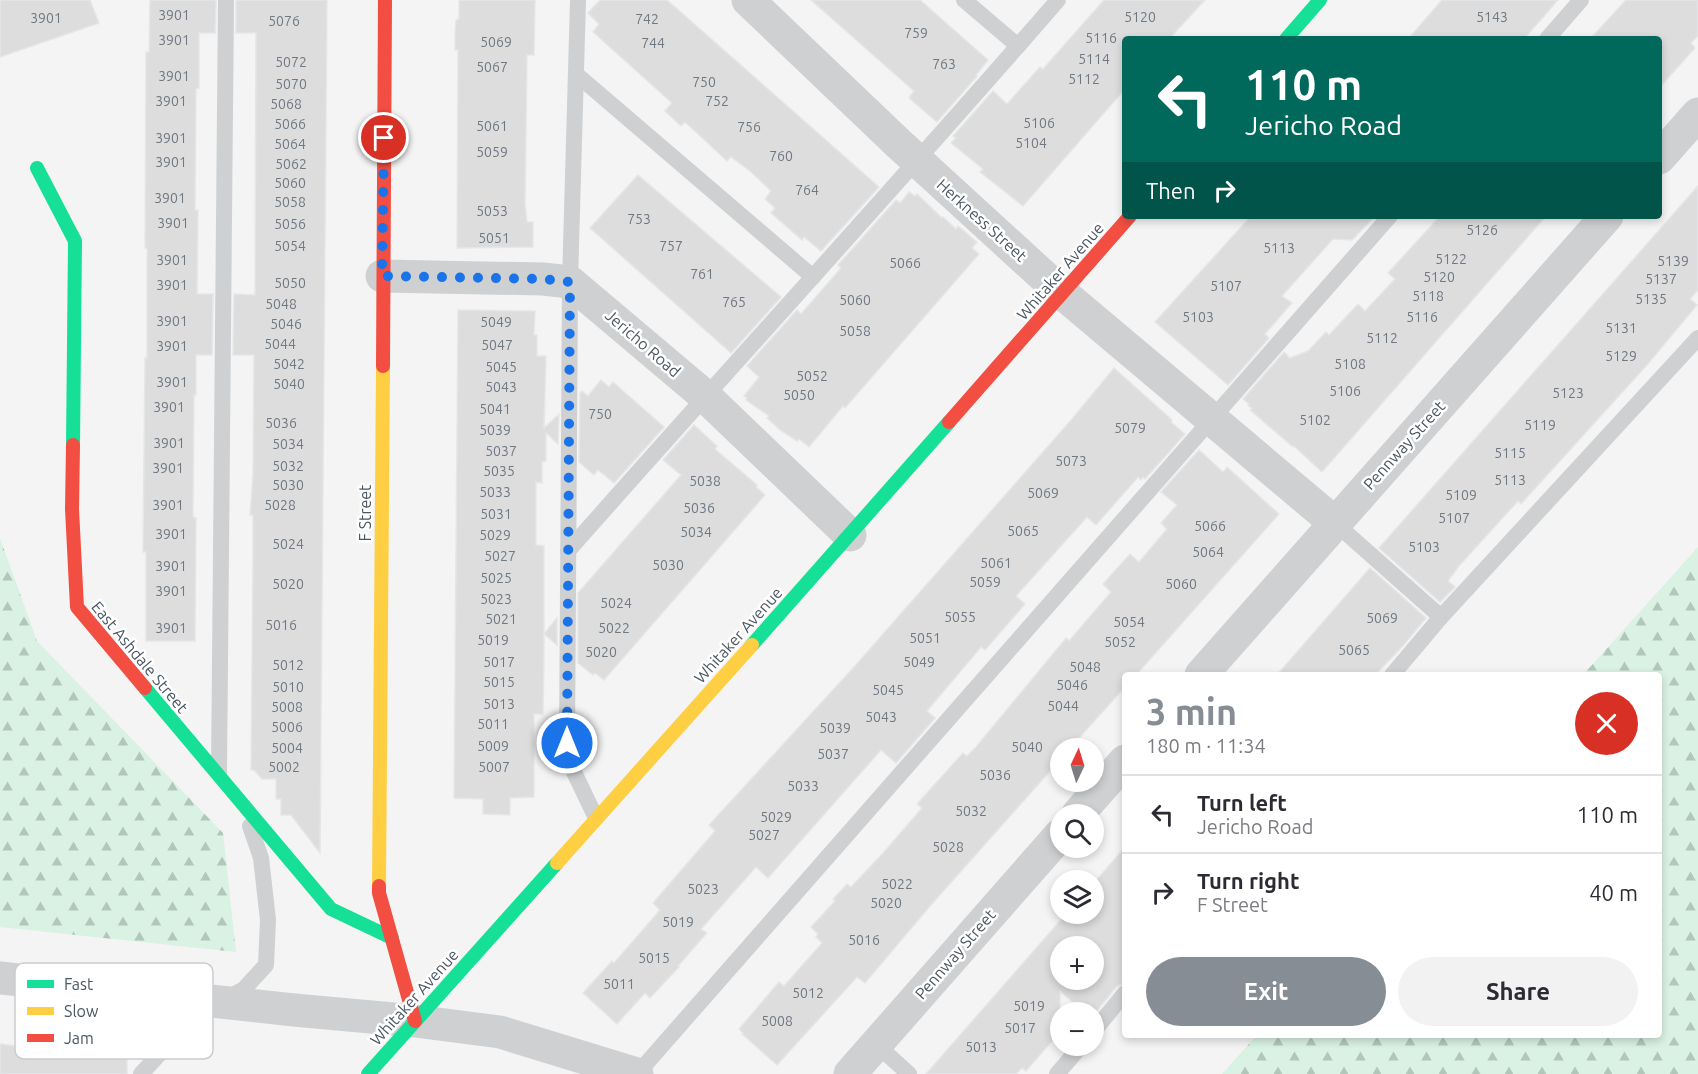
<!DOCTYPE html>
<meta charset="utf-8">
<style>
body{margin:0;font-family:Ubuntu,sans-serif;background:#f2f2f3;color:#2b2b33;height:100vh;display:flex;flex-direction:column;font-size:22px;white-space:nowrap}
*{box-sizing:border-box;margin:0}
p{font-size:20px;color:#7c7c81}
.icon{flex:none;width:33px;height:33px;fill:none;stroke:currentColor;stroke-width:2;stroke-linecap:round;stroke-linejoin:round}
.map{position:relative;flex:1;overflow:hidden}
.side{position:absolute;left:1122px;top:672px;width:540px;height:366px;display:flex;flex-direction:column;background:#fff;border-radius:6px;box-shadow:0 3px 9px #0003}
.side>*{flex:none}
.hud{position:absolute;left:1122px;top:36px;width:540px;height:183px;border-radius:6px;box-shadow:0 3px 9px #0003;background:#00695c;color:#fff;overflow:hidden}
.needle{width:39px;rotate:4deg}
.buttons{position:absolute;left:1050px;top:738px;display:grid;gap:12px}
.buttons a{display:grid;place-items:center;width:54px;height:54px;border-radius:50%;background:#fff;box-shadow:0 3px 9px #0003;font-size:30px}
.pin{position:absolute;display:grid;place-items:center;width:51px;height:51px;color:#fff;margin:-26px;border:3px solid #fff;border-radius:50%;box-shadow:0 2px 6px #0007}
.me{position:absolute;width:66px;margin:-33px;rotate:0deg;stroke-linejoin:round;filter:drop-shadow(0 0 4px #0008)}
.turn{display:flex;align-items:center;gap:21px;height:126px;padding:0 24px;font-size:27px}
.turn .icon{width:78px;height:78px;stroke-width:2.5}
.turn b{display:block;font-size:42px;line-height:51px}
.then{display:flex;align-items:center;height:57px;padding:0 24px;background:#0003;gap:12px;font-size:22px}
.round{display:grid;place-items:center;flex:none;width:63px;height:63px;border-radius:32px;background:#f2f2f3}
.summary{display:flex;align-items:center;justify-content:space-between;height:102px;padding:0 24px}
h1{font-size:36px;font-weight:600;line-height:45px;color:#868d94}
.button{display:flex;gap:12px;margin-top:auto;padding:12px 24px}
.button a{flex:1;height:69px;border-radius:36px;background:#868d94;color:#fff;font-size:24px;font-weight:600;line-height:69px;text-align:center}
.button a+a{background:#f2f2f3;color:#2b2b33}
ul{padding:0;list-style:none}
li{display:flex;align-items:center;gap:18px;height:78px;padding:0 24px;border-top:2px solid #e1e1e2}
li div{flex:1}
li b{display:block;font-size:22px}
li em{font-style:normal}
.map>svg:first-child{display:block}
</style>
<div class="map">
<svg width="1698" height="1074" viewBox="0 0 1698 1074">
<defs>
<pattern id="forest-firs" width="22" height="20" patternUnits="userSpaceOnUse" patternTransform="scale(1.5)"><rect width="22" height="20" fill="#d9f2e3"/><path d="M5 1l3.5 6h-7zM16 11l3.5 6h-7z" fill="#b2c7bb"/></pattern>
</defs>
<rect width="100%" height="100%" fill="#f4f4f4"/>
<g fill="url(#forest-firs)">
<polygon points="0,538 37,641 223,833 236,952 0,927"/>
<polygon points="1698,547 1698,1074 1222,1074 1257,1035 1659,1035 1659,675 1583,675"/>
</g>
<g fill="#ddddde" stroke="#e5e6e7" stroke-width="1.5" fill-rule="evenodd">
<polygon points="0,0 90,0 99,23 0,57"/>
<polygon points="150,0 216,0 215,33 199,33 199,88 196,89 195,210 198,210 197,294 213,294 212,355 196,355 196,395 194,395 193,517 196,518 195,641 146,641 146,552 143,552 145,358 147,358 147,248 145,248 146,52 149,52"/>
<polygon points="236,0 327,0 320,853 291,815 281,815 281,799 276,799 276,779 262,779 254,770 251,770 253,557 253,515 250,515 253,474 254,355 233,355 234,294 255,295 256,33 236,33"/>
<polygon points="459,0 535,0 534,55 527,55 525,204 527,222 533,222 533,247 457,248 458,50 455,50 455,33 456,20 459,19"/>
<polygon points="600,0 667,0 879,187 821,251 804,237 802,240 771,213 775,208 765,199 771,191 750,171 731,157 727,161 685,122 681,126 665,111 672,103 593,32 599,24 588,13"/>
<polygon points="811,0 920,0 988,60 976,75 977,76 937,122 909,98 914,91"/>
<polygon points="1104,0 1205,0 1169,39 1125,39 1125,89 1023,206 980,172 983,169 951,143 956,138 953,136 993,91 1007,104 1040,67 1043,69"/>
<polygon points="1442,0 1558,0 1524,39 1408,39"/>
<polygon points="1626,0 1698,0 1698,36 1691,43 1695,48 1659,88 1659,39 1590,39"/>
<polygon points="638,175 781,297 731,353 590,228"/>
<polygon points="1698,186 1698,290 1690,299 1697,305 1647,365 1521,504 1518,501 1459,566 1448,581 1455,587 1440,602 1379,548"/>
<polygon points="909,192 915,196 917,194 942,218 943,217 956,229 958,226 977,242 972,248 979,254 845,408 843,406 809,447 799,439 797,441 780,430 767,418 769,416 746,400 747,398 744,396 759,377 747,366 797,310 801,314 841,268 838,265 896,200 900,203"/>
<polygon points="1251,216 1375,216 1352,240 1333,239 1282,296 1292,303 1265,334 1269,338 1228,385 1155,322"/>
<polygon points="1440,216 1546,216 1322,472 1294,446 1293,447 1250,410 1252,409 1248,405 1249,404 1243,399 1284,352 1290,358 1308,351 1326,332 1329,335 1358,304 1365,311 1395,279 1388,273"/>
<polygon points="458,310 535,311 534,335 537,335 537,356 546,356 544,428 559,414 558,444 546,433 546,461 542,462 542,483 536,482 536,545 544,546 544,656 543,714 534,714 534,797 510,798 510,815 483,814 483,799 454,798"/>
<polygon points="1114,368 1172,420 1171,422 1185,434 1145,479 1143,477 1141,480 1138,477 1096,525 1087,517 1016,596 1025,604 985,650 981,647 927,711 935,718 896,763 881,750 768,878 756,867 701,929 707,933 678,966 679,967 650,998 645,993 617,1024 583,993 612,961 614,963 660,910 653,903 715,831 709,825 854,667 1072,419"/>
<polygon points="601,380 609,387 613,382 664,427 614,483 598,470 594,475 579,462 580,393 582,391 588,396"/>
<polygon points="694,425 717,446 715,449 757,485 756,487 765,495 604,680 595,673 593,675 578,663 578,593 681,475 663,460"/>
<polygon points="1199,450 1223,472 1227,467 1279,514 1136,675 1125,675 1125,687 1070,748 1060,748 1060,760 931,905 865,983 857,977 777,1065 742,1034 743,1033 739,1029 779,982 784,986 822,943 816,937 818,934 811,927 835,901 833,899 847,884 851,887 884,852 922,808 917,804 963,753 967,756 976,747 1066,638 1069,641 1111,592 1103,584 1130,554 1139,562 1167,529 1161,523 1177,505 1161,492"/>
<polygon points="1370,568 1426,618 1401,648 1375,675 1277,675"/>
<polygon points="557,618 557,645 544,634"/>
<path d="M 1125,847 L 1125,983 L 1117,986 L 1096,1012 L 1084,1012 L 1060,991 L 1060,1032 L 1026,1071 L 1022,1068 L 1016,1074 L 926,1074 L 1066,914 L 1094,914 L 1094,883 ZM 1060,946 L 1094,946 L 1094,980 L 1060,980 Z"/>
<polygon points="0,1044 67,1052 68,1045 105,1049 104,1056 127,1059 127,1074 0,1074"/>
</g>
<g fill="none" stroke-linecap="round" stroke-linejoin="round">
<g stroke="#ced0d2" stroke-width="16">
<polyline points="578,0 570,282 567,743 573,770 596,818"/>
<polyline points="964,0 1018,46"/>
<polyline points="1547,39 1581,0"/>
<polyline points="576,74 813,277"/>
<polyline points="1335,523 1441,617"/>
<path d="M 568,551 C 731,366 897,186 1058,0"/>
<polyline points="1392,675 1441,617 1698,338"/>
<polyline points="219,773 226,0"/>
<polyline points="227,998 244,989 266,965 268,920 261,858 250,826"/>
<polyline points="1094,1031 1125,993"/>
<polyline points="876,1044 909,1074"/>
<polyline points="141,1074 208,1001"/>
<polyline points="637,1074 1390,216"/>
<polyline points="1057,1074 1081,1046"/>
</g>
<g stroke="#ced0d2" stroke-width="33">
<polyline points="748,0 899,144 1062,293 1335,523"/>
<polyline points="1659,158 1698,114"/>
<polyline points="382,276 543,279 570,282 705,396 850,535"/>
<polyline points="1201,675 1607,216"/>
<polyline points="1078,814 1125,761"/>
<polyline points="0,978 294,1010 415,1021 500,1032 637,1074"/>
<polyline points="850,1074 1060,835"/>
</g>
<g stroke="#16e098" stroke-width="14">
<polyline points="1286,39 1320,0"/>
<polyline points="37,168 75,241 73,445"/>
<polyline points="752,645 949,422"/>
<polyline points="145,688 331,909 392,938"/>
<polyline points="368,1074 557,863"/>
</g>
<g stroke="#ffcf43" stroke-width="14">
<polyline points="557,863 752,645"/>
<polyline points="379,886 383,366"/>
</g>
<g stroke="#f24e42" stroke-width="14">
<polyline points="383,366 385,0"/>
<polyline points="949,422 1130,216"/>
<polyline points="73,445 72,509 77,607 145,688"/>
<polyline points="379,886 379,893 415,1021"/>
</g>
</g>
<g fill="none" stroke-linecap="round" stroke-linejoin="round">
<polyline stroke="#1a73e8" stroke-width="10" stroke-dasharray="0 18" points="384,138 382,276 543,279 570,282 567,743"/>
</g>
<g text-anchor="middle" stroke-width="5" stroke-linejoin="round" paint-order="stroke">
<g font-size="14" fill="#707881">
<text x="174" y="20">3901</text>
<text x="1140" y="22">5120</text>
<text x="1492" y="22">5143</text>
<text x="46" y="23">3901</text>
<text x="647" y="24">742</text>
<text x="284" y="26">5076</text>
<text x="916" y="38">759</text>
<text x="1101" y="43">5116</text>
<text x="174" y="45">3901</text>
<text x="496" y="47">5069</text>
<text x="653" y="48">744</text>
<text x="1094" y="64">5114</text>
<text x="291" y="67">5072</text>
<text x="944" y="69">763</text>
<text x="492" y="72">5067</text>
<text x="174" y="81">3901</text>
<text x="1084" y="84">5112</text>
<text x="704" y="87">750</text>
<text x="291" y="89">5070</text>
<text x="171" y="106">3901</text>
<text x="717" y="106">752</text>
<text x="286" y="109">5068</text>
<text x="1039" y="128">5106</text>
<text x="290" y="129">5066</text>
<text x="492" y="131">5061</text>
<text x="749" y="132">756</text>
<text x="171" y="143">3901</text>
<text x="1031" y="148">5104</text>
<text x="290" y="149">5064</text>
<text x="492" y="157">5059</text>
<text x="781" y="161">760</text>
<text x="171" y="167">3901</text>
<text x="291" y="169">5062</text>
<text x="290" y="188">5060</text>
<text x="807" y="195">764</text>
<text x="170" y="203">3901</text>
<text x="290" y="207">5058</text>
<text x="492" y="216">5053</text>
<text x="639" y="224">753</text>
<text x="173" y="228">3901</text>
<text x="290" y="229">5056</text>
<text x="1482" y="235">5126</text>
<text x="494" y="243">5051</text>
<text x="290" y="251">5054</text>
<text x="671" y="251">757</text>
<text x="1279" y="253">5113</text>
<text x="1451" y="264">5122</text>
<text x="172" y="265">3901</text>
<text x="1673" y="266">5139</text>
<text x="905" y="268">5066</text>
<text x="702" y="279">761</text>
<text x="1439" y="282">5120</text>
<text x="1661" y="284">5137</text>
<text x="290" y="288">5050</text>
<text x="172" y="290">3901</text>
<text x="1226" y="291">5107</text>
<text x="1428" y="301">5118</text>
<text x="1651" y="304">5135</text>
<text x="855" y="305">5060</text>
<text x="734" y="307">765</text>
<text x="281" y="309">5048</text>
<text x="1198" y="322">5103</text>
<text x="1422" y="322">5116</text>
<text x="172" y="326">3901</text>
<text x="496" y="327">5049</text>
<text x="286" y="329">5046</text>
<text x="1621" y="333">5131</text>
<text x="855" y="336">5058</text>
<text x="1382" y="343">5112</text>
<text x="280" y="349">5044</text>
<text x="497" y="350">5047</text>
<text x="172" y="351">3901</text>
<text x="1621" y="361">5129</text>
<text x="289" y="369">5042</text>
<text x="1350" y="369">5108</text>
<text x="501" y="372">5045</text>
<text x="812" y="381">5052</text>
<text x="172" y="387">3901</text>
<text x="289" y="389">5040</text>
<text x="501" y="392">5043</text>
<text x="1345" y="396">5106</text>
<text x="1568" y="398">5123</text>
<text x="799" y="400">5050</text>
<text x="169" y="412">3901</text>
<text x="495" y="414">5041</text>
<text x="600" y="419">750</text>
<text x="1315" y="425">5102</text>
<text x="281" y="428">5036</text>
<text x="1540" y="430">5119</text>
<text x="1130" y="433">5079</text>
<text x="495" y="435">5039</text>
<text x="169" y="448">3901</text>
<text x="288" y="449">5034</text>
<text x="501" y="456">5037</text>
<text x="1510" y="458">5115</text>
<text x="1071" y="466">5073</text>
<text x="288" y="471">5032</text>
<text x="168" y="473">3901</text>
<text x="499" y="476">5035</text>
<text x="1510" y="485">5113</text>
<text x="705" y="486">5038</text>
<text x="288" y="490">5030</text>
<text x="495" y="497">5033</text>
<text x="1043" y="498">5069</text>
<text x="1461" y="500">5109</text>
<text x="168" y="510">3901</text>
<text x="280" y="510">5028</text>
<text x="699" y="513">5036</text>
<text x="496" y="519">5031</text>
<text x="1454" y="523">5107</text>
<text x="1210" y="531">5066</text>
<text x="1023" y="536">5065</text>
<text x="696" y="537">5034</text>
<text x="171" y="539">3901</text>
<text x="495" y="540">5029</text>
<text x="288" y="549">5024</text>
<text x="1424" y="552">5103</text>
<text x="1208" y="557">5064</text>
<text x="500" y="561">5027</text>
<text x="996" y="568">5061</text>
<text x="668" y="570">5030</text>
<text x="171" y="571">3901</text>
<text x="496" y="583">5025</text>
<text x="985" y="587">5059</text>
<text x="288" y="589">5020</text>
<text x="1181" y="589">5060</text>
<text x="171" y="596">3901</text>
<text x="496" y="604">5023</text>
<text x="616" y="608">5024</text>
<text x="960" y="622">5055</text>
<text x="1382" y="623">5069</text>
<text x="501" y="624">5021</text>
<text x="1129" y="627">5054</text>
<text x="281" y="630">5016</text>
<text x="171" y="633">3901</text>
<text x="614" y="633">5022</text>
<text x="925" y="643">5051</text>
<text x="493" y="645">5019</text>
<text x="1120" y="647">5052</text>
<text x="1354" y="655">5065</text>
<text x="601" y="657">5020</text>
<text x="499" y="667">5017</text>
<text x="919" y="667">5049</text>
<text x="288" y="670">5012</text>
<text x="1085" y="672">5048</text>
<text x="499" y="687">5015</text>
<text x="1072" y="690">5046</text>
<text x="288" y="692">5010</text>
<text x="888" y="695">5045</text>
<text x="499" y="709">5013</text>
<text x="1063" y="711">5044</text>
<text x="287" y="712">5008</text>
<text x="881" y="722">5043</text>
<text x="493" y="729">5011</text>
<text x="287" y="732">5006</text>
<text x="835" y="733">5039</text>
<text x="493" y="751">5009</text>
<text x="1027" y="752">5040</text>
<text x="287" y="753">5004</text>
<text x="833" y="759">5037</text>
<text x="284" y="772">5002</text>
<text x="494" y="772">5007</text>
<text x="995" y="780">5036</text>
<text x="803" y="791">5033</text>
<text x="971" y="816">5032</text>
<text x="776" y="822">5029</text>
<text x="764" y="840">5027</text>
<text x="948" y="852">5028</text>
<text x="897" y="889">5022</text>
<text x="703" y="894">5023</text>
<text x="886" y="908">5020</text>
<text x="678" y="927">5019</text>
<text x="864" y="945">5016</text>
<text x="654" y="963">5015</text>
<text x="619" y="989">5011</text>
<text x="808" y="998">5012</text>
<text x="1029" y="1011">5019</text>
<text x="777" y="1026">5008</text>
<text x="1020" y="1033">5017</text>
<text x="981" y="1052">5013</text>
</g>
<g font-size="16" fill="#4a5661" stroke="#fff">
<text transform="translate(982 220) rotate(42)" y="6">Herkness Street</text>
<text transform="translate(1060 271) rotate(-49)" y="6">Whitaker Avenue</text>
<text transform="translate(643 343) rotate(41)" y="6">Jericho Road</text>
<text transform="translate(1404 445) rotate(-48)" y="6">Pennway Street</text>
<text transform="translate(365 513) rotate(-90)" y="6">F Street</text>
<text transform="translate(738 635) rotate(-48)" y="6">Whitaker Avenue</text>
<text transform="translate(140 657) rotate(50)" y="6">East Ashdale Street</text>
<text transform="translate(955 954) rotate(-49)" y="6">Pennway Street</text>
<text transform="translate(414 997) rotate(-48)" y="6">Whitaker Avenue</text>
</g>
</g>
<rect x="15" y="963" width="198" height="96" rx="9" fill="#fff" stroke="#c9ccd0" stroke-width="1.5"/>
<rect x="27" y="980" width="27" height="8" fill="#16e098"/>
<rect x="27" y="1007" width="27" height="8" fill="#ffcf43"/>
<rect x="27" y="1034" width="27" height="8" fill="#f24e42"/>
<g font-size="16" fill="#4a5661">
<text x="64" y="990">Fast</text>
<text x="64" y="1017">Slow</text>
<text x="64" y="1044">Jam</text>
</g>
</svg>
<div class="buttons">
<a><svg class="needle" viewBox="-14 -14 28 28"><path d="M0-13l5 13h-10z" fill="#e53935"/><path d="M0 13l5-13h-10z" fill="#7c7c81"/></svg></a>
<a><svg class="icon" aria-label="search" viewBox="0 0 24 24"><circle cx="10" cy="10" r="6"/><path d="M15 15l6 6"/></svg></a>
<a><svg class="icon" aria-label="layers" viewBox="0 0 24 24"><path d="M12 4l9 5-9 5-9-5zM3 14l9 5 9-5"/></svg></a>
<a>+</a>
<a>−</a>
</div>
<div class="pin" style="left:384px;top:138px;background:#d93025"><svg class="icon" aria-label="arrive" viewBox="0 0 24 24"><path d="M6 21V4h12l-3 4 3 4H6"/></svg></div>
<svg class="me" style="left:567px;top:743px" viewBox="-20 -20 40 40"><circle r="17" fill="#1a73e8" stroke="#fff" stroke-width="3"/><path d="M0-11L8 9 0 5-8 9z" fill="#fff"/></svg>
<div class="hud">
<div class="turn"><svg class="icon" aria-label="left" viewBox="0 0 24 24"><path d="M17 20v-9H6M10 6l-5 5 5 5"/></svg><div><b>110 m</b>Jericho Road</div></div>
<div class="then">Then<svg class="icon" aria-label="right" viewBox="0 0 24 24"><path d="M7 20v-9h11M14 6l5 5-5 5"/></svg></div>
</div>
<section class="side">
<div class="summary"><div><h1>3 min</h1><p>180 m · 11:34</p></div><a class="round" style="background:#d93025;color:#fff"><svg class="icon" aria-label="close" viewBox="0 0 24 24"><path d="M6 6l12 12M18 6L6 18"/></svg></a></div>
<ul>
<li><svg class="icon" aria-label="left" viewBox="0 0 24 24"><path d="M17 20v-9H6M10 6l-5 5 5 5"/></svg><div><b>Turn left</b><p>Jericho Road</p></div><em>110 m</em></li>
<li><svg class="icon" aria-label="right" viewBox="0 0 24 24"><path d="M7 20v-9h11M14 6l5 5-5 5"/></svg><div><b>Turn right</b><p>F Street</p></div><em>40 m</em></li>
</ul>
<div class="button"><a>Exit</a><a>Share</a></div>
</section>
</div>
